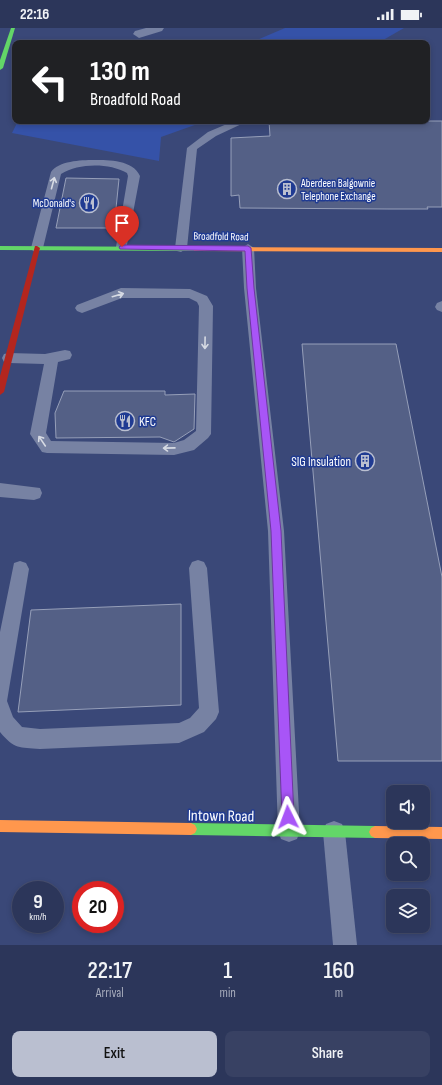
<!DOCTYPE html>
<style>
body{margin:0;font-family:"Sofia Sans Condensed",sans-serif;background:#384163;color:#f1f3f6;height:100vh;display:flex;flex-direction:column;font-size:15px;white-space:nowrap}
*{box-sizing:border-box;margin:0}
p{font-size:13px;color:#a6abbb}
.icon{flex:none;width:22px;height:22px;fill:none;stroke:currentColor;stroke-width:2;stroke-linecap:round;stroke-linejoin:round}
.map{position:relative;height:917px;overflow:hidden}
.sheet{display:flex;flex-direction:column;background:#2c365a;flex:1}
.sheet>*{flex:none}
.top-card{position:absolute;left:12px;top:12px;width:418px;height:84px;border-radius:8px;box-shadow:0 2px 6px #0003,0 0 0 1px #485070;background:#202124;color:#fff;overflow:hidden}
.tools{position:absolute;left:386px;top:757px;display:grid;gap:8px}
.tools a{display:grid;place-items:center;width:44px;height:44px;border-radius:8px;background:#2c365a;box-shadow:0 2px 6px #0003,0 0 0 1px #485070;font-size:20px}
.speed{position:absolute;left:12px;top:853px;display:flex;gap:8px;font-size:20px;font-weight:700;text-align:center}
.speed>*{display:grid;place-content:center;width:52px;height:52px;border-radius:50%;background:#2c365a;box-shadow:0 2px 6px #0003,0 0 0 1px #485070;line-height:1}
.speed small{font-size:10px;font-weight:400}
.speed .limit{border:6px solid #d22;background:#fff;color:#111}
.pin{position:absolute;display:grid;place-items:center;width:34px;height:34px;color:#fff;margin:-41px -17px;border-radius:50% 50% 50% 0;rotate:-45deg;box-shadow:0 0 4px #0007}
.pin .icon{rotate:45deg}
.me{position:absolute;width:44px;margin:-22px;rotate:357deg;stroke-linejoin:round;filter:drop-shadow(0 0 3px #0008)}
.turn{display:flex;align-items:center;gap:14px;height:84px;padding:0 12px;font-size:18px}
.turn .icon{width:52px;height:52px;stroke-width:2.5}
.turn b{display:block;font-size:28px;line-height:34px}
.eta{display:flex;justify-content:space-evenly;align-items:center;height:68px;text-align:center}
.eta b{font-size:24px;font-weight:600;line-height:28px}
.cta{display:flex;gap:8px;margin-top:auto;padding:8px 12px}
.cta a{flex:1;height:46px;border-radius:8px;background:#babfd0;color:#111;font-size:16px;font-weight:600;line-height:46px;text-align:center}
.cta a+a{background:#384163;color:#f1f3f6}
.status{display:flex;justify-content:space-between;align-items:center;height:28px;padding:0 20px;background:#2c365a;direction:ltr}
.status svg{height:11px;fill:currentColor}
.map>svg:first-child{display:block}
</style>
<div class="status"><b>22:16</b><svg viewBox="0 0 49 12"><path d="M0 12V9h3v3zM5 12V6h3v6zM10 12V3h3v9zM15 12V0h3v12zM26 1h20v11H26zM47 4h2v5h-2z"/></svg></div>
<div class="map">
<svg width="442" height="917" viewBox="0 0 442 917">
<rect width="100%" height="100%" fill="#3a4878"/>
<g fill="#3552a8">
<polygon points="285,0 404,0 378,15 250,15"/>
<polygon points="18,93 206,93 161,109 159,133 12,105"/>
</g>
<g fill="#546086" stroke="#969fb9">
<polygon points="269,93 442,93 442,179 427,179 428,181 388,181 240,180 239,167 231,168 231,110 270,108"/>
<polygon points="66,150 119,151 114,200 56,200"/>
<polygon points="302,316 396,316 442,549 442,733 338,733"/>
<polygon points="64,363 165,363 165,367 195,366 194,401 174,414 160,409 56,410 55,385"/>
<polygon points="181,576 181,677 18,684 31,582"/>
</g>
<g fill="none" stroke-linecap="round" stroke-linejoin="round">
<g fill="#7782a3" fill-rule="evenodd">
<polygon points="234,93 248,93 216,108 197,121 187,220 181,224 177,223 175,220 187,120 208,104"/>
<path d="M 94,132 C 109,132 133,132 140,148 L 126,222 L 118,222 L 116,219 L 128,148 L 127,145 C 109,135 79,135 61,146 L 43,220 L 37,224 L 33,223 L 31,220 L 51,144 C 59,133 80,132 94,132 Z"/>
<polygon points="248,216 254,220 256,260 284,503 300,803 297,811 289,814 281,811 278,803 268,503 244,260 242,220"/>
<polygon points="121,260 190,261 207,268 213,278 211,406 208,410 194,422 174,427 47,425 42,424 30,406 44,336 9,335 4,334 2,330 4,326 9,325 45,326 65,322 70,323 72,327 70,331 58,334 46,405 51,413 174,415 184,412 196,403 199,278 197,274 189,270 122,270 82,285 77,283 75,280 77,277"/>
<polygon points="442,273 442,284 437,282 435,279 437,275"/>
<polygon points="0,455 40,460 42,465 40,470 34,472 0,469"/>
<path d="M 198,532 L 204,534 L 207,540 L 219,684 L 216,691 L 204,704 L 179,715 L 40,721 C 19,719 15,722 0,704 L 0,604 L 14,535 L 20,533 L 26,535 L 29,541 L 7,673 L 13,689 L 22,699 L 40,701 L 179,695 L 190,690 L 199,680 L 189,540 L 192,534 Z"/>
<polygon points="334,793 342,796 345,804 357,917 333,917 323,804 326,796"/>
</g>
<polygon fill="#7782a3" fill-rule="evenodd" points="146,0 164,0 162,3 139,10 133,6 135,3"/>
<g fill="#63d668" fill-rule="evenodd">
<polygon points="11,0 15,0 3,40 0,42 0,32"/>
<polygon points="0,218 196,219 199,221 196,223 0,222"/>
<polygon points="191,795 375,798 379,800 381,804 379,808 375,810 191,807 187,805 185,801 187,797"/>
</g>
<g fill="#ff974d" fill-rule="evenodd">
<polygon points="194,219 442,220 442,224 196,223 194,223"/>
<polygon points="0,792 191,795 195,797 197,801 195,805 191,807 0,804"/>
<polygon points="375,798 442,799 442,811 375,810 371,808 369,804 371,800"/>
</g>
<polygon fill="#b3261e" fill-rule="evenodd" points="35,218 37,218 40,220 4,364 0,367 0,348"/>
</g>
<defs><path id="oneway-shaft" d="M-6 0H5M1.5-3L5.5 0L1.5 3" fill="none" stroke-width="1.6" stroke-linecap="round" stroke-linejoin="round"/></defs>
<g stroke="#d6dae3">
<use href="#oneway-shaft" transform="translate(53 155) rotate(-75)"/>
<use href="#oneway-shaft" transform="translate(118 267) rotate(-16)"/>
<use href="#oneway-shaft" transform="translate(205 315) rotate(91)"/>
<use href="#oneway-shaft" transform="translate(42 413) rotate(-124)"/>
<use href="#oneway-shaft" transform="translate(169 420) rotate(179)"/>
</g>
<polygon fill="#a855f7" stroke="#6d37a1" points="122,217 248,218 251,220 254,260 281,503 294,789 292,793 288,795 284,793 282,789 271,503 247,260 245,223 120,221 119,219"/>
<defs>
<symbol id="building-ring" viewBox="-11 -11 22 22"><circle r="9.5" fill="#203b92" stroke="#babfd0" stroke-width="1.5"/><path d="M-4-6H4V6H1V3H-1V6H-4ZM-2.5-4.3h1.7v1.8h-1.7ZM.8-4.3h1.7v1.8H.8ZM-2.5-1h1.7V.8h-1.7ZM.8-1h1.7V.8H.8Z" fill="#babfd0"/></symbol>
<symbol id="restaurant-ring" viewBox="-11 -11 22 22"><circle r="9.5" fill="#203b92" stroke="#babfd0" stroke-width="1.5"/><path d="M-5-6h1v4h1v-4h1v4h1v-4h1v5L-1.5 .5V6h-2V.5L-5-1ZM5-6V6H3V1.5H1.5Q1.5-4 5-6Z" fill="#babfd0"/></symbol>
</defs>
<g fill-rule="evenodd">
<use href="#building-ring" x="276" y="150" width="22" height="22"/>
<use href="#restaurant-ring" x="78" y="164" width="22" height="22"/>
<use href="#restaurant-ring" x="114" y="382" width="22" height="22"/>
<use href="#building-ring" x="354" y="422" width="22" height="22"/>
</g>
<g text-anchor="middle" stroke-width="3" stroke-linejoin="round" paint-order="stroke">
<g font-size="11" fill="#fff" stroke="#203b92" text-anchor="start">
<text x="301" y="159">Aberdeen Balgownie<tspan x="301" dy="13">Telephone Exchange</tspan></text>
<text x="75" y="179" text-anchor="end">McDonald's</text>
</g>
<g font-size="11" fill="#fff" stroke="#203b92">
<text transform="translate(221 208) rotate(1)" y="4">Broadfold Road</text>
</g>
<g font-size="13" fill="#fff" stroke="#203b92" text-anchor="start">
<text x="139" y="398">KFC</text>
<text x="351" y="438" text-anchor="end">SIG Insulation</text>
</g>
<g font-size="16" fill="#fff" stroke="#203b92">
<text transform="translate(221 787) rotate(1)" y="6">Intown Road</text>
</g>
</g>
</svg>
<div class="tools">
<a><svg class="icon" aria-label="sound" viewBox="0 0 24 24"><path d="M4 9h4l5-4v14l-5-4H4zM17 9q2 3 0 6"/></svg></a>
<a><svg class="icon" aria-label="search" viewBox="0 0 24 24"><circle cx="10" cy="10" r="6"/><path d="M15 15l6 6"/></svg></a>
<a><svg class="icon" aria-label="layers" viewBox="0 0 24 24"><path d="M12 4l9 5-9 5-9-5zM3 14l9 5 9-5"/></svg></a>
</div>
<div class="speed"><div>9<small>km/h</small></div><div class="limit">20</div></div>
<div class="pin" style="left:122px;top:219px;background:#d93025"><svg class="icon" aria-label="arrive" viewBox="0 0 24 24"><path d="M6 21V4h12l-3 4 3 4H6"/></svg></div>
<svg class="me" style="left:288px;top:789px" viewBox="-20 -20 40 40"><path d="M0-17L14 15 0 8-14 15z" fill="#a855f7" stroke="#fff" stroke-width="4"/></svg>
<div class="top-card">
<div class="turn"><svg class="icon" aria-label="left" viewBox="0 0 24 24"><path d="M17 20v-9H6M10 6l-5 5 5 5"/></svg><div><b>130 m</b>Broadfold Road</div></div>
</div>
</div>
<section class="sheet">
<div class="eta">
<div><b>22:17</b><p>Arrival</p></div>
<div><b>1</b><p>min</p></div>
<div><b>160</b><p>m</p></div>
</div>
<div class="cta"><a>Exit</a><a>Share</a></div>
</section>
